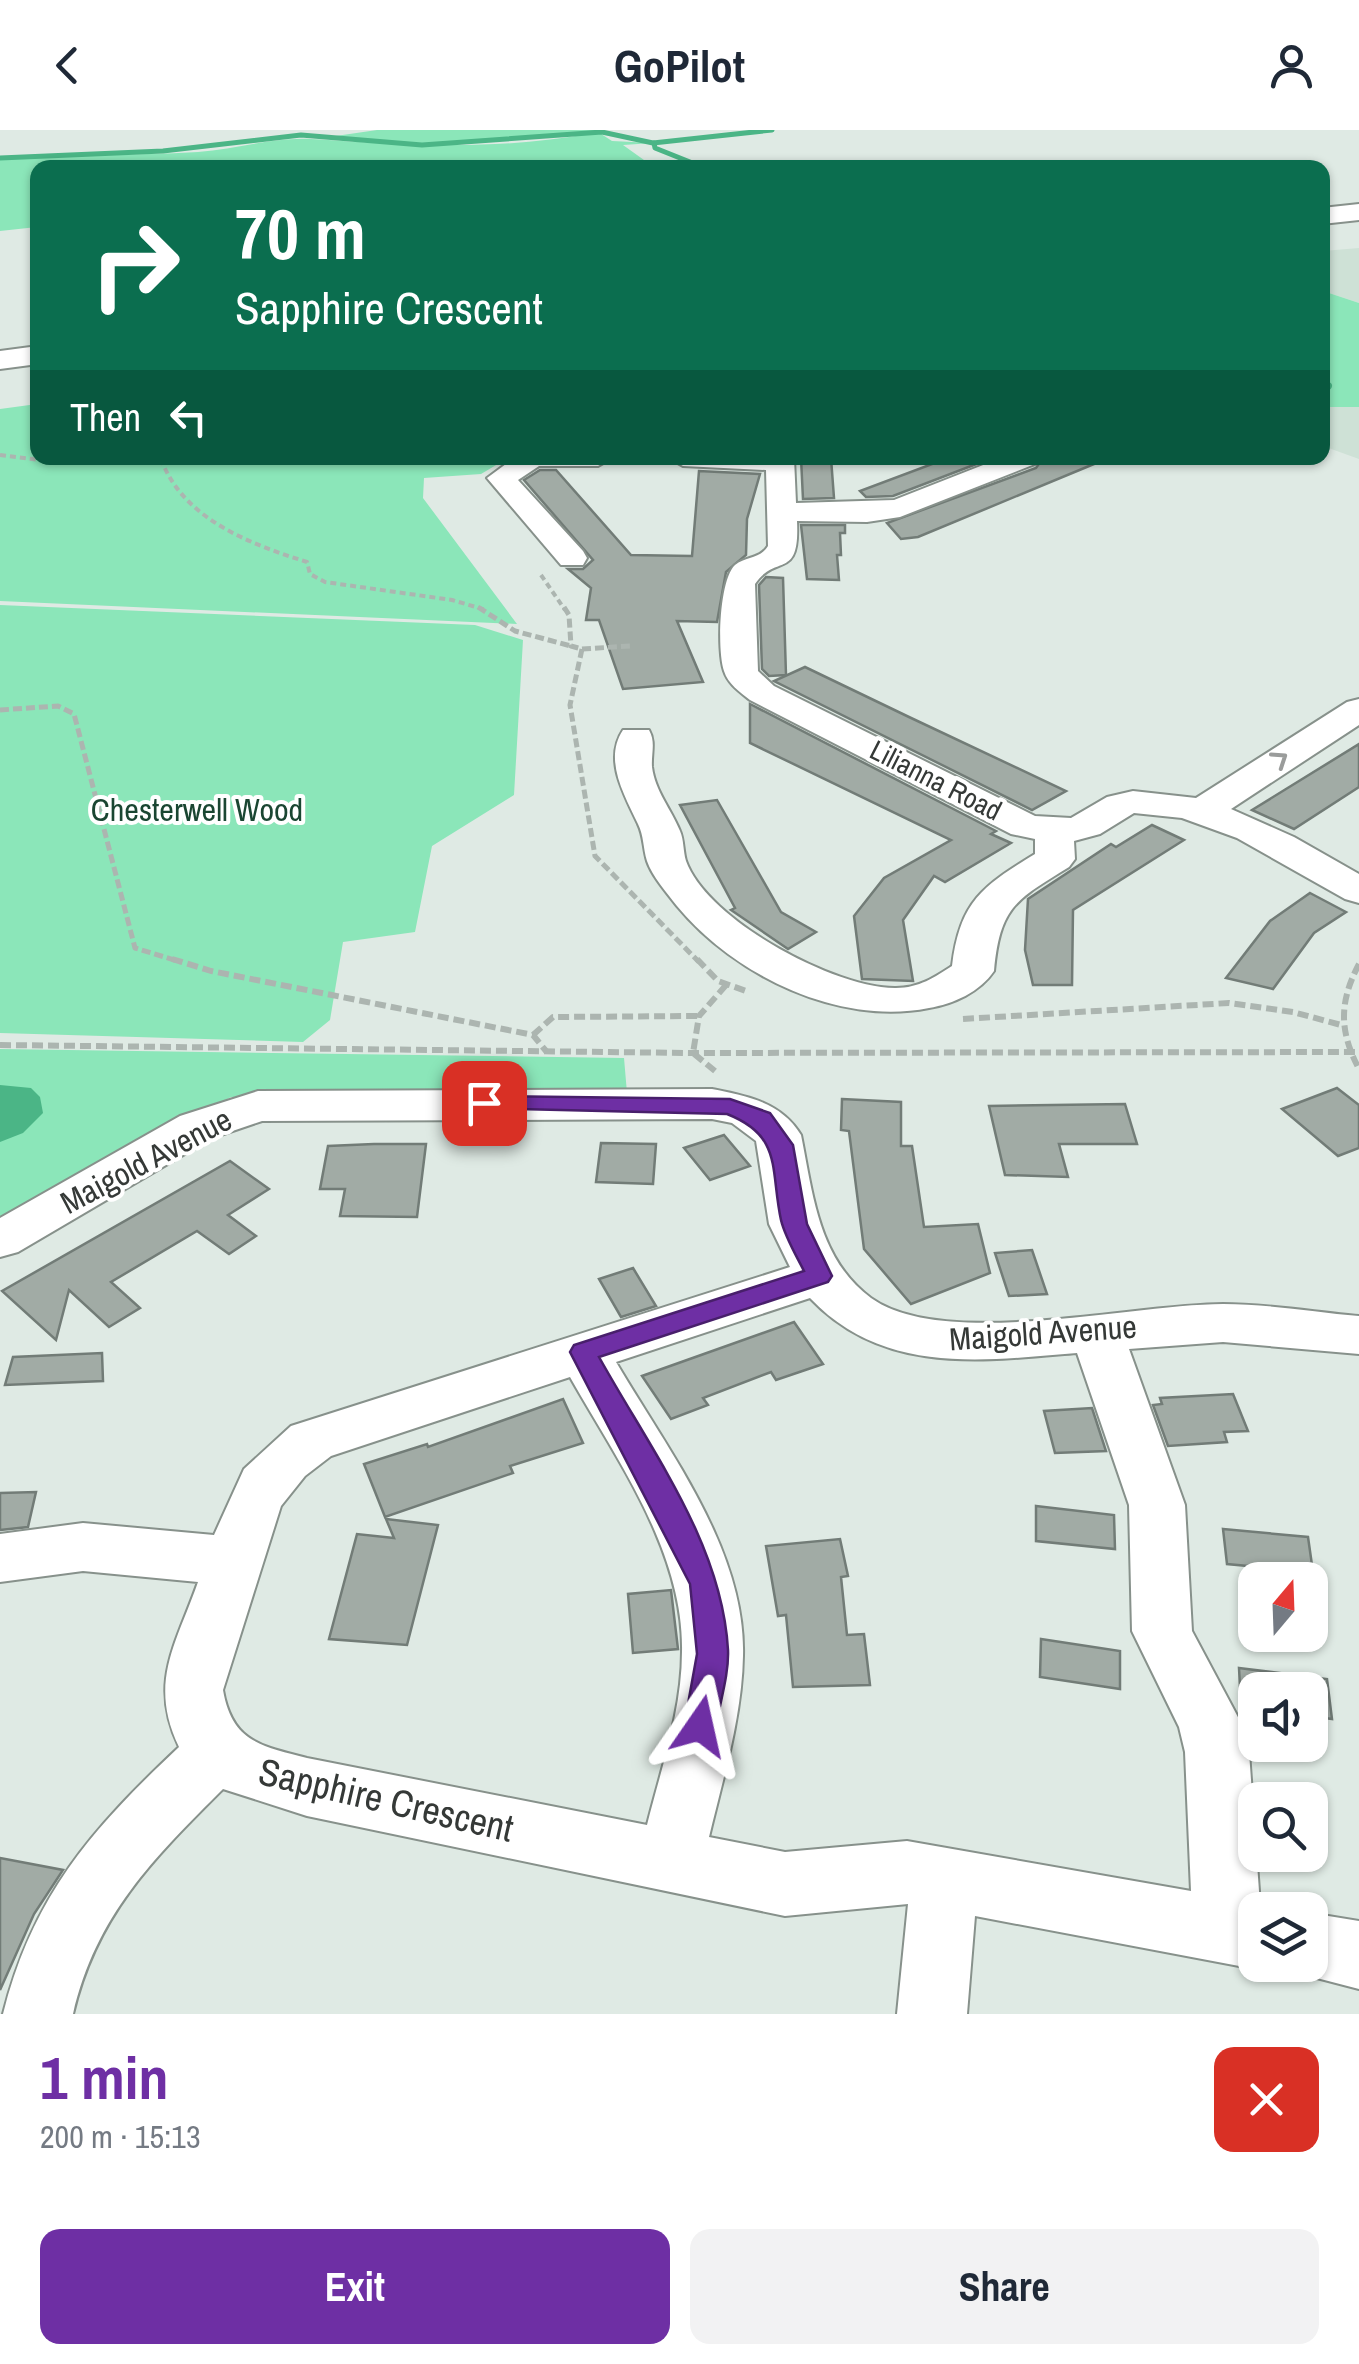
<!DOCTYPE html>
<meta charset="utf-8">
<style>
body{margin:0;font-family:"Archivo Narrow",sans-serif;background:#f2f2f3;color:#1f2937;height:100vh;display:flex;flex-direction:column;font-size:38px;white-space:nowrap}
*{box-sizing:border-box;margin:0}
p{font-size:32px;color:#747a83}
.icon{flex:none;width:55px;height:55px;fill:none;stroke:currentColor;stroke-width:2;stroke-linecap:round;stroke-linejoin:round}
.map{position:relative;height:1884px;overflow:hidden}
.sheet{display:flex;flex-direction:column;background:#fff;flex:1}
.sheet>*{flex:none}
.banner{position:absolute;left:30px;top:30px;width:1300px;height:305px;border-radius:20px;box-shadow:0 2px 8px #0004;background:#0b6e4f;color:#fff;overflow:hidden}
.needle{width:65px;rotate:19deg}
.tools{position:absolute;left:1238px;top:1432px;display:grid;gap:20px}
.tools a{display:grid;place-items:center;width:90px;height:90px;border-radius:20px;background:#fff;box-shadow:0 2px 8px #0004;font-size:50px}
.pin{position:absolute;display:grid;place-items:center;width:85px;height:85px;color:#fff;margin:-42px;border-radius:20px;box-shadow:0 5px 15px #0006}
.me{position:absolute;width:110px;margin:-55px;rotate:11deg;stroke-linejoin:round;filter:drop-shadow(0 0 8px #0008)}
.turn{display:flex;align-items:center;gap:35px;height:210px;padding:0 40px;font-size:45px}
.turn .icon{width:130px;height:130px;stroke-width:2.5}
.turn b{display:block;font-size:70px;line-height:85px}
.then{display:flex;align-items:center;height:95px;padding:0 40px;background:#0003;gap:20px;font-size:38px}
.round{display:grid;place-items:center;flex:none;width:105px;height:105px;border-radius:20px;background:#f2f2f3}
.head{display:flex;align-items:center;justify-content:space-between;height:170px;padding:0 40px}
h1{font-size:60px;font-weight:800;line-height:75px;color:#6e2fa4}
.primary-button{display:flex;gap:20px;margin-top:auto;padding:20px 40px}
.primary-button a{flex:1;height:115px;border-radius:20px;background:#6e2fa4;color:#fff;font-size:40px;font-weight:800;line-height:115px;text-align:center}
.primary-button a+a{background:#f2f2f3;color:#1f2937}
header{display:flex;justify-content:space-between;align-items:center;height:130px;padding:0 40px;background:#fff;font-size:45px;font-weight:800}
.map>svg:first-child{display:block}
</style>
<header><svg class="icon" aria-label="back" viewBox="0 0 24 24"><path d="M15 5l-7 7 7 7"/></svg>GoPilot<svg class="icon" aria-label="person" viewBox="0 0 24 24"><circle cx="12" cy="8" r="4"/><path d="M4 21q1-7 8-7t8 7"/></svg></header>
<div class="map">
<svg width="1359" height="1884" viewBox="0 0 1359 1884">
<rect width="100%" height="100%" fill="#dfeae4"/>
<g fill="#cee1d6">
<polygon points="1359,118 1359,173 1323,161 1323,121"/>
<polygon points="1322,277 1359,277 1359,329 1323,316"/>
</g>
<g fill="#8be6b9">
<path d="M 377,0 L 595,0 L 612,11 L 653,13 L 623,15 L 644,30 L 574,38 L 38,38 L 37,97 L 0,101 L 0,30 C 66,23 132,26 198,22 C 236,19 274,7 311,9 C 404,15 500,21 592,3 L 412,15 L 322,8 Z"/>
<polygon points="1323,161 1359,173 1359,277 1323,277"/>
<polygon points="37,274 38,328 508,328 481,344 424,348 423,368 517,494 0,471 0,279"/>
<polygon points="0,475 475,495 523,510 514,665 432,716 415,802 343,812 330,890 303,912 0,903"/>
<polygon points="0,919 624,928 627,963 231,967 0,1091"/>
</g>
<polygon fill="#4bb586" points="0,955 31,958 40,967 43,983 23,1003 0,1012"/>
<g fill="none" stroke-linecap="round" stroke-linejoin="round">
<g stroke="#4bb586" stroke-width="5">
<polyline points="654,13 655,18 705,38"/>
<polyline points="0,28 163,21 301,5 422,15 602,2 653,13 772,0"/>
</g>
<polyline stroke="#4bb586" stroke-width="8" points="1322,254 1328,256"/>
</g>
<g fill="#a1aba5" stroke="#727c77" stroke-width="2.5">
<polygon points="801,328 831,328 834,368 803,369"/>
<polygon points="948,328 992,328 893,366 866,367 860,361"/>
<polygon points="1043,328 1106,329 918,407 901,409 887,393 1036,338"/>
<polygon points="540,340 556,340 631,425 692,426 699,341 760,344 747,389 746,425 726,442 717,492 677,491 703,552 623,559 599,490 586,490 591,458 568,439 583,439 593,430 524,350"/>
<polygon points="801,395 845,395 845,403 840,403 841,425 837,425 839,450 807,449"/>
<polygon points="766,447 783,448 786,545 769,546 762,539 759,455"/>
<polygon points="805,537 909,587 1066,661 1032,680 774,551"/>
<polygon points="750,574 996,701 991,704 1011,713 945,752 934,746 903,790 913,851 862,849 854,786 884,748 951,710 750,613"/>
<polygon points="1359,614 1359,657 1294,699 1252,680"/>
<polygon points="717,670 781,782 816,802 788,819 731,780 735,778 680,675"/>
<polygon points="1152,695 1184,710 1073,780 1072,855 1033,855 1025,820 1028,769 1111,714 1116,717"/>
<polygon points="1310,763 1346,782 1314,803 1273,859 1226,848 1270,791"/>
<polygon points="1337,958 1359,975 1359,1018 1338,1026 1282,979"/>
<polygon points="842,969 901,972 901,1016 912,1016 924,1097 978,1094 990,1143 911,1174 864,1119 849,1001 841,1000"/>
<polygon points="1125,974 1137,1014 1059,1014 1068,1047 1005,1045 989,976"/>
<polygon points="724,1005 750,1036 710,1050 684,1018"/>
<polygon points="601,1013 656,1014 653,1054 596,1052"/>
<polygon points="374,1014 426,1014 417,1087 340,1086 345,1059 320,1059 328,1016"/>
<polygon points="230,1031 269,1059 228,1085 256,1106 229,1124 197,1101 111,1152 140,1178 109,1197 69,1160 56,1210 2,1161"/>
<polygon points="1032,1120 1047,1164 1009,1166 995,1123"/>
<polygon points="633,1138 656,1176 621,1187 599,1149"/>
<polygon points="794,1192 823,1234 776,1250 771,1242 703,1268 708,1275 671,1289 642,1246"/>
<polygon points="102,1223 103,1251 5,1255 13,1227"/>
<polygon points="1233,1264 1248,1301 1224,1302 1227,1312 1168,1316 1153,1275 1162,1274 1160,1268"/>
<polygon points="563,1269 583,1313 510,1336 513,1343 385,1387 364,1334 427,1314 428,1317"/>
<polygon points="1092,1278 1106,1321 1055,1323 1044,1281"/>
<polygon points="36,1362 28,1397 0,1400 0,1363"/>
<polygon points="1036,1376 1114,1385 1115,1419 1036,1411"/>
<polygon points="386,1389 438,1395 407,1515 329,1509 357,1404 394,1408"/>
<polygon points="1223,1399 1308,1407 1313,1442 1227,1434"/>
<polygon points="840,1409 848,1446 841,1447 847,1505 864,1504 870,1555 793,1557 786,1485 778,1486 766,1416"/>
<polygon points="671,1460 678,1519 633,1523 628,1464"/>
<polygon points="1041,1509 1120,1521 1120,1559 1040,1547"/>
<polygon points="1239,1538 1327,1549 1332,1589 1310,1586 1310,1560 1255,1560 1255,1579 1241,1577"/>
<polygon points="0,1728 63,1740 34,1784 0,1860"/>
</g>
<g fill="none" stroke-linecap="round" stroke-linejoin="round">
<defs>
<g id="street">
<polygon points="514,328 612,328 598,336 539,336 518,350 583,421 587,428 583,435 561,435 487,348"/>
<path d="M 669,328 L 794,328 L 796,373 L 894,370 L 1001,328 L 1039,328 L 1035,334 L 900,387 L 867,392 L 797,391 C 800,451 776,423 755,454 L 758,541 L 774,556 L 1035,686 L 1071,688 L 1107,667 L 1133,661 L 1196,668 L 1347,572 L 1359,569 L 1359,595 L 1231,679 L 1294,707 L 1359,744 L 1359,773 L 1345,769 L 1237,708 L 1182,688 L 1134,683 L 1100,704 L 1074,711 L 1075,729 L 1069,737 C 1016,770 1000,776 994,841 C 980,862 953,874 929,878 C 839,896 735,846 677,776 C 667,763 652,746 647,731 C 643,718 644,706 638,694 C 625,666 603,630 623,600 L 649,600 C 656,612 651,624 652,637 C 655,661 671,679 680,701 C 684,710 683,721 686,731 C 707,790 836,859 896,858 C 919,858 935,847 952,836 C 960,771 983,756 1035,724 L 1035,709 L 1011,704 L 750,570 C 740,562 728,554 724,541 C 717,521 719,450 735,435 C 746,426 760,429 768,416 L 766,340 L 683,336 Z"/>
<path d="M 712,959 C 747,966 781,972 801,1005 C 813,1064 818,1129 871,1168 C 943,1220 1133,1174 1223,1174 C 1268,1174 1314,1182 1359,1186 L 1359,1224 L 1223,1212 L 1129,1219 L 1185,1375 L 1192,1501 L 1240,1591 L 1249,1622 L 1260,1775 L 1273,1780 L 1255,1780 L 1255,1835 L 1265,1835 L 1255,1839 L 975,1786 L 967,1884 L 897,1884 L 908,1774 L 785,1786 L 307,1686 L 223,1659 C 153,1729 96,1785 73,1884 L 3,1884 C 33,1765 92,1699 179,1617 C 148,1552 176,1515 198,1452 L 83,1441 L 0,1452 L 0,1404 L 83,1393 L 214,1405 L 244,1339 L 291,1296 L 790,1137 L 769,1094 L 756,1011 L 732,993 L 712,989 L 262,991 L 212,1008 L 18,1122 L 0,1127 L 0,1088 L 180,986 L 258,961 ZM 810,1168 C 883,1245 980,1231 1077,1223 L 1129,1375 L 1132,1501 L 1179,1597 L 1185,1622 L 1191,1761 L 907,1711 L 785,1722 L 709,1707 C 723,1648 742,1587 743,1526 C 746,1420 667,1319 616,1232 ZM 570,1247 C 617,1330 684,1422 682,1522 C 682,1580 661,1639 647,1695 L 307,1628 C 261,1616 232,1612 223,1560 L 281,1376 L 305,1346 L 331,1326 Z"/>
<polygon points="1310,1783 1359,1791 1359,1859 1286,1840 1284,1835 1310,1835"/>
</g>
<g id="highway">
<polygon points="1359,74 1359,90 1322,94 1322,78"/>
<polygon points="38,216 38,234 0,239 0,221"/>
</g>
</defs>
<use href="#street" stroke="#87918b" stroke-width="4"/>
<use href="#highway" stroke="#87918b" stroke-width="4"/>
<g stroke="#acb5b0" stroke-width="4" stroke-dasharray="6 4" stroke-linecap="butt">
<polyline points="0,325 48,331 162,328"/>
<path d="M 161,329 C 183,389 250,414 307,432 L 310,444 L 325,452 L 452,470 L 486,480"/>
<polyline points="541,445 565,480"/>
</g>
<g stroke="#acb5b0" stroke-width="5" stroke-dasharray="9 4" stroke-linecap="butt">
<polyline points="478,477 515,501 571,516"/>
<polyline points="564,477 569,485 571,516 582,519 570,575 595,726 699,832"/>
<polyline points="582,519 630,516"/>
<polyline points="0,580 58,576 74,584 135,818 181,832"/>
</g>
<g stroke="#acb5b0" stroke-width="6" stroke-dasharray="11 5" stroke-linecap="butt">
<polyline points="172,829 211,841 533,905 546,921"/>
<polyline points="697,829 718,851 746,861"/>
<path d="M 1359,834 C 1339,872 1339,901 1359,939"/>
<polyline points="963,889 1229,873 1293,882 1341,895"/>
<polyline points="533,905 553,887 699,886"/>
<polyline points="0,915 693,923 1359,922"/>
<polyline points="715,941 693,923 699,886 727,854"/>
</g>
<use href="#street" fill="#fff" fill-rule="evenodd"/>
<use href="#highway" fill="#fff" fill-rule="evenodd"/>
</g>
<defs><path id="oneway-chevron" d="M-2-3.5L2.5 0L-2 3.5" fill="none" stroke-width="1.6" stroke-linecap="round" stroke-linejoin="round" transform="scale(2.5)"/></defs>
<use stroke="#9a9c9b" href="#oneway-chevron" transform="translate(1280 629) rotate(-34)"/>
<path fill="#6e2fa4" stroke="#481f6b" stroke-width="2.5" d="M 484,966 L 730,969 L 770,983 L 793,1015 L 807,1094 L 832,1146 L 828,1152 L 599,1227 C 650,1319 722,1413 728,1520 C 729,1544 720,1572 716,1596 L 711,1606 L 700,1610 L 688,1606 L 684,1596 L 697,1524 L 690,1454 L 570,1222 L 574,1215 L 804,1141 C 796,1125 785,1107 781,1090 C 770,1039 783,1006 727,984 L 476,978 L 476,968 Z"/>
<g text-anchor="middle" stroke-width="8" stroke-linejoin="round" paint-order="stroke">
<g font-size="28" fill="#353937" stroke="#fff">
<text transform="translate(936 650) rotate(27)" y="10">Lilianna Road</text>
</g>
<g font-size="32" fill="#1a4632" stroke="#fff">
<text x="197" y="691">Chesterwell Wood</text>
</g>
<g font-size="32" fill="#353937" stroke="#fff">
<text transform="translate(146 1031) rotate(-28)" y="11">Maigold Avenue</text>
<text transform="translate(1043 1203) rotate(-4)" y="11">Maigold Avenue</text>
</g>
<g font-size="38" fill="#353937" stroke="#fff">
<text transform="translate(386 1670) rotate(13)" y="13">Sapphire Crescent</text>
</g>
</g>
</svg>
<div class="tools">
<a><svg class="needle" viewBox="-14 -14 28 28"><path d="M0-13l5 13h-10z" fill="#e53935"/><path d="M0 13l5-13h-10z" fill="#747a83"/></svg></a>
<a><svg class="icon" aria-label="sound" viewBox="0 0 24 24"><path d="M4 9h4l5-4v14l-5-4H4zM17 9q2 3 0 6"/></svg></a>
<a><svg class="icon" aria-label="search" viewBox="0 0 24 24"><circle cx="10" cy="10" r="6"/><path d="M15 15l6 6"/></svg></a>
<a><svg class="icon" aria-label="layers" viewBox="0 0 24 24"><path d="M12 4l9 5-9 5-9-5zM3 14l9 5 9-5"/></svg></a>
</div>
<div class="pin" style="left:484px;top:973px;background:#d93025"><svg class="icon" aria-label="arrive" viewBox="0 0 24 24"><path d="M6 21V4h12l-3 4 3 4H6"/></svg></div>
<svg class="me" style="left:700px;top:1596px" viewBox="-20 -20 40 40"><path d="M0-17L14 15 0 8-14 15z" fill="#6e2fa4" stroke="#fff" stroke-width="4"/></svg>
<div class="banner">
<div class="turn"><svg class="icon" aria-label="right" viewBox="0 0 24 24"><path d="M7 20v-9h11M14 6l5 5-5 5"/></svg><div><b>70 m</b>Sapphire Crescent</div></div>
<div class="then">Then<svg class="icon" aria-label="left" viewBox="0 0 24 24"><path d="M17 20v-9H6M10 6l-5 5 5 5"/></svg></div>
</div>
</div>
<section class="sheet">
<div class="head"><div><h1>1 min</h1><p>200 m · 15:13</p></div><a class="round" style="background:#d93025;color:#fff"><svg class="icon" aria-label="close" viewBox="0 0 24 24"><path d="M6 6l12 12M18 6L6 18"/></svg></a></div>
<div class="primary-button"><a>Exit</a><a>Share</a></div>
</section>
